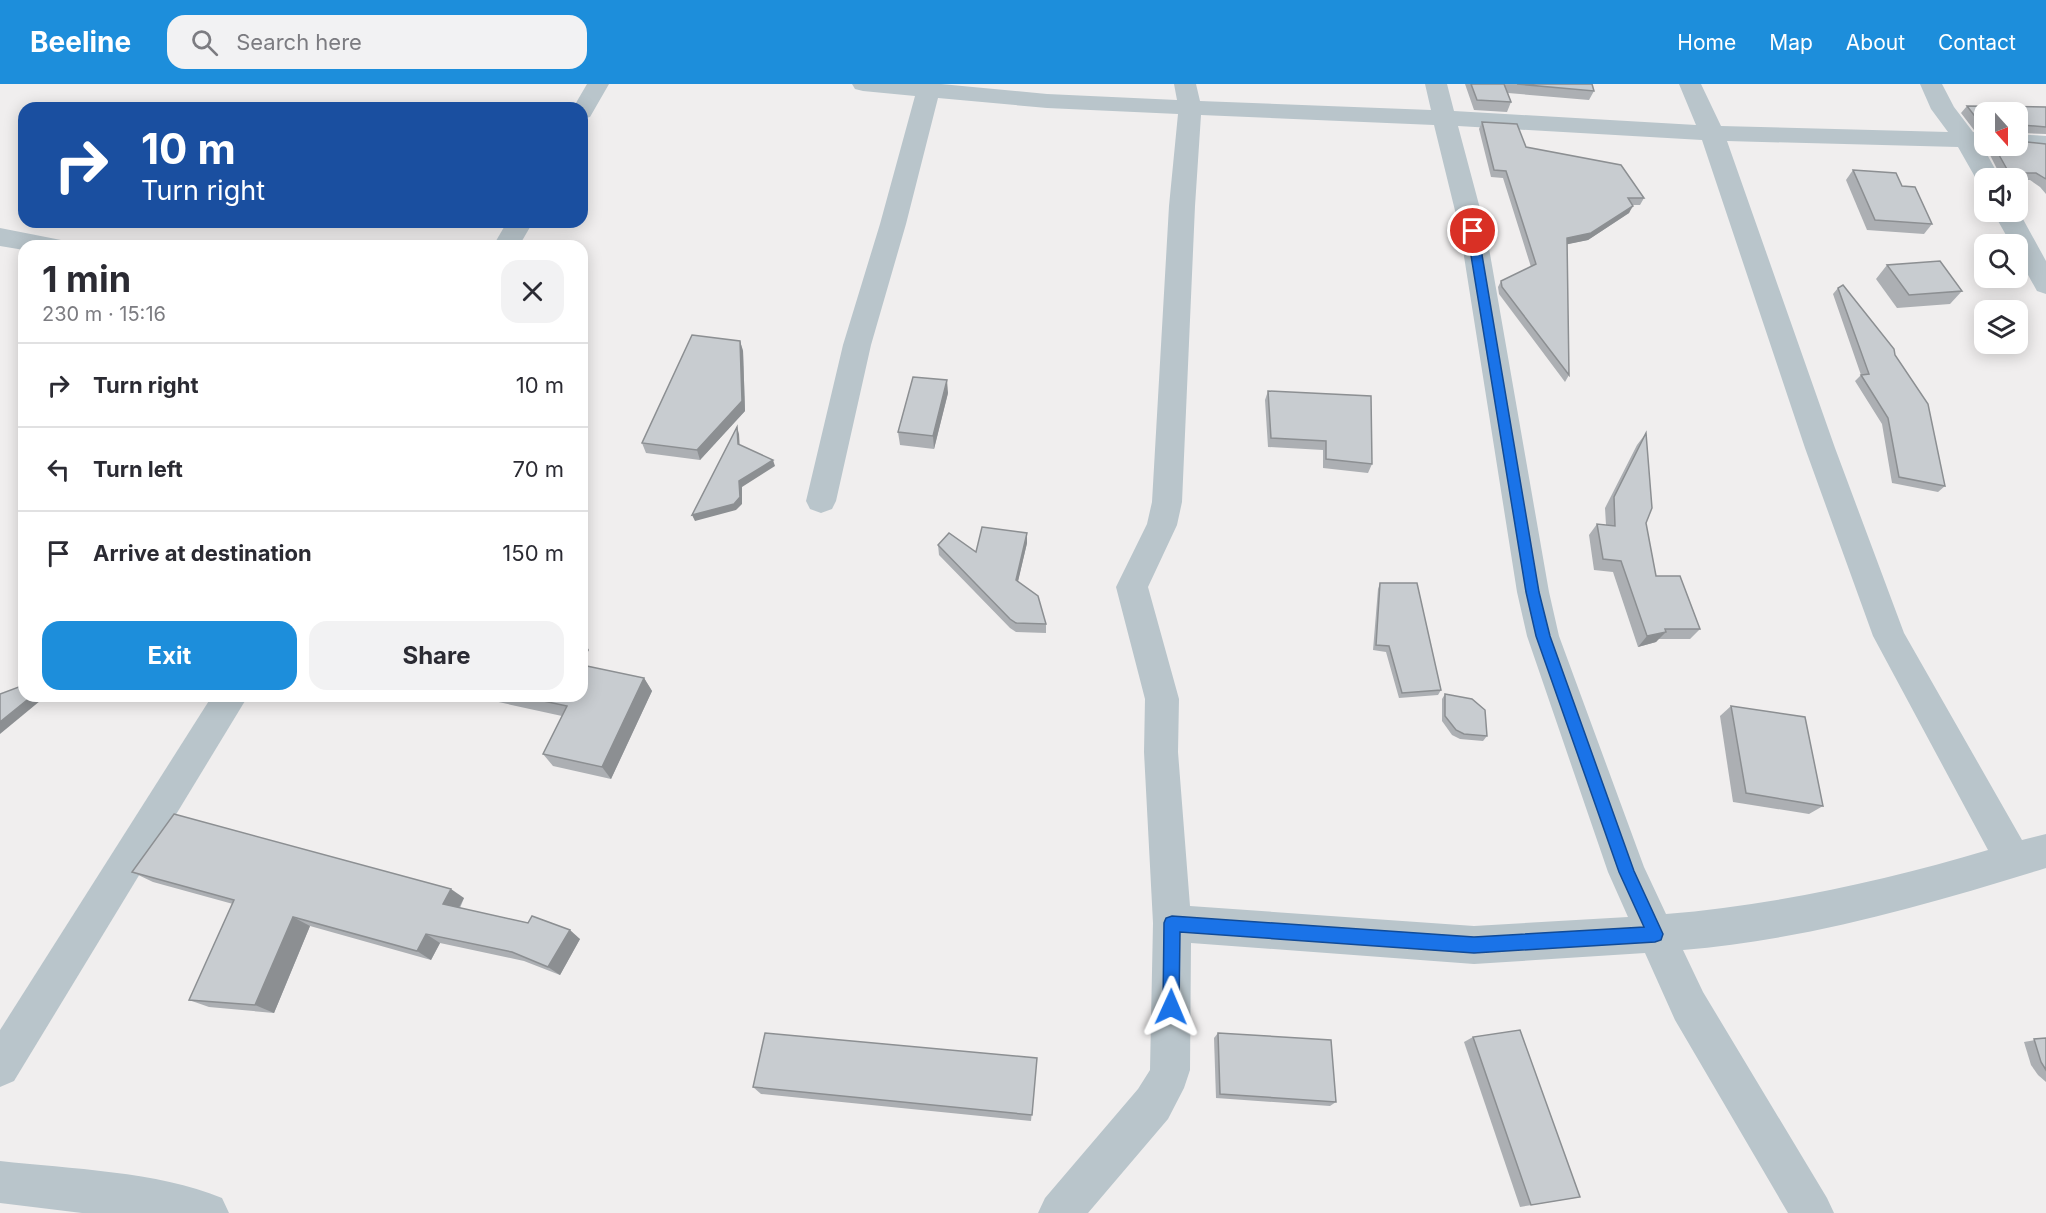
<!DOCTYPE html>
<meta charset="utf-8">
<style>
body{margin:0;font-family:Inter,sans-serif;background:#f2f2f3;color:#2b2b33;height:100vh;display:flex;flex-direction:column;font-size:22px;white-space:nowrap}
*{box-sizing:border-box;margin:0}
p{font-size:20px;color:#7c7c81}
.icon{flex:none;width:33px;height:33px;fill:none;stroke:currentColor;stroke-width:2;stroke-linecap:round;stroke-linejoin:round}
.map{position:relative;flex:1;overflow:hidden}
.drawer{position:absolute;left:18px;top:156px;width:570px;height:462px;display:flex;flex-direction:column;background:#fff;border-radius:18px;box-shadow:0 3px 15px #0003}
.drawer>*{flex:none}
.hud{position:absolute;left:18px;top:18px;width:570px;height:126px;border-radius:18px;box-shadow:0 3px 15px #0003;background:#1a4fa0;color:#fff;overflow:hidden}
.needle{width:39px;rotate:159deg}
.buttons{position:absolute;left:1974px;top:18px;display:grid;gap:12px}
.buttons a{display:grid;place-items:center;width:54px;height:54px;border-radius:12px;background:#fff;box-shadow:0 3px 15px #0003;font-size:30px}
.pin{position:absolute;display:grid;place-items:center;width:51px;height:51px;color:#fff;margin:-26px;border:3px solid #fff;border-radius:50%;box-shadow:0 2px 6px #0007}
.me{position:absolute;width:66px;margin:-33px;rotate:1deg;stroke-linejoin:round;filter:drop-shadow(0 0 4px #0008)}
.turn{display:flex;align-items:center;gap:21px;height:126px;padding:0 24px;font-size:27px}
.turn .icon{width:78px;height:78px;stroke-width:2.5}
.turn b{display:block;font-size:42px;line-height:51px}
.round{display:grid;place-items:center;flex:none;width:63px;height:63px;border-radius:18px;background:#f2f2f3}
.summary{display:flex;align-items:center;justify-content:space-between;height:102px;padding:0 24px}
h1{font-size:36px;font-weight:700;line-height:45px}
.primary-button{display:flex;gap:12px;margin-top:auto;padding:12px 24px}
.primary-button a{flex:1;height:69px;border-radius:18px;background:#1d8edb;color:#fff;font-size:24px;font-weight:700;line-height:69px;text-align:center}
.primary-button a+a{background:#f2f2f3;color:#2b2b33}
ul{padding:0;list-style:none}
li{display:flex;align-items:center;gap:18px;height:84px;padding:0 24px;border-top:2px solid #e1e1e2}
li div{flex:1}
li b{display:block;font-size:22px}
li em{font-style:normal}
header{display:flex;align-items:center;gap:36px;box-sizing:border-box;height:84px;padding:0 30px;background:#1d8edb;color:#fff}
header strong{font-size:28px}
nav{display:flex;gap:33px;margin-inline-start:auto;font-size:21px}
.search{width:420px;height:54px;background:#f2f2f3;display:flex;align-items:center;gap:15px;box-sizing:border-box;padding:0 21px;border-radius:18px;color:#7c7c81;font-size:22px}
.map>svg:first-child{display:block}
</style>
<header>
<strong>Beeline</strong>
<div class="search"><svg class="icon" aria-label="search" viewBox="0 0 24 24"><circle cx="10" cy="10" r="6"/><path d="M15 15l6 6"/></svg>Search here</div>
<nav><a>Home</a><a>Map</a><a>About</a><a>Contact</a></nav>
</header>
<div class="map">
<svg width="2046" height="1129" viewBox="0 0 2046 1129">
<rect width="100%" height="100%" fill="#f0eeee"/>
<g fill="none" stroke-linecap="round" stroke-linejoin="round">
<g fill="#b9c5cb" fill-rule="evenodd">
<polygon points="587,0 609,0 590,33 582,35 582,24 573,24"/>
<path d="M 852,0 L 941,0 L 1047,10 L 1177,16 L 1174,0 L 1196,0 L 1200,17 L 1431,26 L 1425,0 L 1447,0 L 1454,27 L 1696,41 L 1679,0 L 1701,0 L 1721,42 L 1948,48 L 1931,25 L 1920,0 L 1942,0 L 1954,23 L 1973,48 L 1984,49 L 1984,62 L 1991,62 L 1983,63 L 2000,94 L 1984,94 L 1984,101 L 1979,100 L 1958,63 L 1727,57 L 1835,364 L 1904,549 L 2022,756 L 2046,750 L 2046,784 C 1929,820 1806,856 1683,866 L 1703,908 L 1827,1114 L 1834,1129 L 1788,1129 L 1675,936 L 1645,869 L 1474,880 L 1191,859 L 1190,986 L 1184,1004 L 1168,1035 L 1088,1129 L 1038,1129 L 1045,1114 L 1138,1005 L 1150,986 L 1153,839 L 1144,668 L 1145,615 L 1116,503 L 1147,440 L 1152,418 L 1169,122 L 1178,30 L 1047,24 L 938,14 L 906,140 L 871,261 L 836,417 L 832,425 L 821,429 L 810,425 L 806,417 L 843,261 L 880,140 L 915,12 L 863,7 L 855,5 ZM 1201,31 L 1434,41 L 1460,147 L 1517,508 L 1527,552 L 1608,788 L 1628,833 L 1474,842 L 1190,822 L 1178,668 L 1179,615 L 1148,503 L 1177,441 L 1182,418 L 1195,122 ZM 1458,42 L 1702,56 L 1805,364 L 1873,552 L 1988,766 C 1884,797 1775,821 1666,830 L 1644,783 L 1559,552 L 1549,508 L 1486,147 Z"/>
<polygon points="2018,50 2046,52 2046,66 2010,62 2018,62"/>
<polygon points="2018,126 2046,177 2046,210 2037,207 2018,173 2018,160 2011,160 1993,128"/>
<polygon points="507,138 533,138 519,162 493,162"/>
<polygon points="0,144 61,156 65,162 24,162 24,166 0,162"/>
<polygon points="212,612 248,612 14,997 0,1003 0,946"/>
<path d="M 0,1077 C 70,1085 157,1087 222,1114 L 229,1129 L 82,1129 L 0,1119 Z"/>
</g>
</g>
<g fill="#acafb3">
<polygon points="1465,0 1592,0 1594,7 1589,16 1508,9 1511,18 1507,28 1474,26"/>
<polygon points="1967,22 2046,23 2046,50 2022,49 2022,53 2018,57 2046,60 2046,110 2040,103 2030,96 2018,96 2018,94 1997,94 2000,91 1987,65 1989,62 2018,62 2018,28 1984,28 1984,47 1974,46 1961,29"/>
<polygon points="1482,38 1526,63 1644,114 1640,121 1632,121 1629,129 1588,156 1567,160 1569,291 1565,298 1499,210 1498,203 1501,197 1531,183 1503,94 1491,93 1479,45"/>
<polygon points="1853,86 1902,102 1932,140 1924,150 1867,146 1846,96"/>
<polygon points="332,138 365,138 362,142"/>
<polygon points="1887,181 1962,207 1950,220 1897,224 1876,195"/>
<polygon points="1838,204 1895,271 1945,402 1938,408 1892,399 1882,340 1855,297 1861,291 1833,210"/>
<polygon points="740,257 743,267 745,327 700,376 646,369 642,359"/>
<polygon points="1268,307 1372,380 1368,389 1323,384 1323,366 1268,363 1265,316"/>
<polygon points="948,309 934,365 900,361 898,348"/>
<polygon points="1646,349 1646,439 1656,492 1700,545 1690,555 1658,555 1656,558 1638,563 1613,488 1594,486 1589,451 1597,440 1606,441 1605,424 1637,361"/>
<polygon points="1027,449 1027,459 1018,497 1046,540 1046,549 1016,548 1010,544 939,471 938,461 976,468"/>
<polygon points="1380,499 1441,606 1438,611 1399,614 1386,568 1373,566 1378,505"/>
<polygon points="644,594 652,607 611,695 553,682 543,670 562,632 471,612 582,612"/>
<polygon points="1445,610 1487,652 1483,657 1460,655 1452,651 1442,637 1442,615"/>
<polygon points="1731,622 1823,722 1809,730 1733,718 1720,632"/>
<polygon points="132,788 464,814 460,824 580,855 560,891 524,877 440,859 431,876 310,842 274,929 209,923 189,916 233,820 153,798"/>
<polygon points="1218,949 1336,1018 1330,1022 1216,1014 1214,954"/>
<polygon points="1473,953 1580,1113 1520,1123 1464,958"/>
<polygon points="2046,954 2046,998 2038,991 2031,981 2024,958"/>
<polygon points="1037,974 1031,1037 761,1010 753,1003"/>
</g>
<g fill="#8c8f92">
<polygon points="1633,122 1629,129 1588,156 1564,161 1567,154"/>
<polygon points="740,257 743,267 745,327 700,376 697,366"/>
<polygon points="947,296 948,309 934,365 933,352"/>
<polygon points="737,343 739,350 740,367 738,360"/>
<polygon points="773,376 775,382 742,403 742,420 736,426 695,437 692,431 739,397"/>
<polygon points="1027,449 1027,459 1016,506 1016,496"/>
<polygon points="1666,548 1656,558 1638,563 1647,552"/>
<polygon points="582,555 589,566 582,579"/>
<polygon points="644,594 652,607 611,695 602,683"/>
<polygon points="32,612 46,612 0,650 0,638"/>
<polygon points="451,805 464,814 456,829 443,820"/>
<polygon points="293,833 310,842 274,929 255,921"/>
<polygon points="570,846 580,855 560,891 548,883"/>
<polygon points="426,850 440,859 431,876 417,867"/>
</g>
<g fill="#c8ccd0" stroke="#8c8f92" stroke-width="1.5">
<polygon points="1471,0 1504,0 1511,18 1477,16"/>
<polygon points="1517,0 1592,0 1594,7"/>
<polygon points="1967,22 2046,23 2046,43 2022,41 2022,53 2018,53 2018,28 1984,28 1984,39 1980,39"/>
<polygon points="1482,38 1517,40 1526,63 1621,81 1644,114 1628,114 1633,122 1591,149 1567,154 1569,291 1502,203 1501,197 1536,180 1506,87 1494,86"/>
<polygon points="2018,57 2046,60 2046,95 2036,89 2001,89 2008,87 1994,62 2018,62"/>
<polygon points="1853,86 1896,89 1902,102 1915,103 1932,140 1875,136"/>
<polygon points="1940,177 1962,207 1909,211 1887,181"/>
<polygon points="1843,201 1894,265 1895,271 1928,320 1945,402 1899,393 1888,334 1861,291 1869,290 1838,204"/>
<polygon points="692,251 740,257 742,317 697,366 642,359"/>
<polygon points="913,293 947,296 933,352 898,348"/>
<polygon points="1268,307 1371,312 1372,380 1326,375 1326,357 1271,354"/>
<polygon points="737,343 738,360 773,376 739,397 740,413 734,420 692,431"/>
<polygon points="1646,349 1652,424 1646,439 1656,492 1680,492 1700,545 1665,545 1666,548 1647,552 1621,477 1603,475 1597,440 1615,442 1614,413"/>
<polygon points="982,443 1027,449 1016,496 1038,512 1046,540 1016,539 1010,535 938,461 949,449 976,468"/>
<polygon points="1380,499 1417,499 1441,606 1402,609 1389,562 1376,561"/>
<polygon points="582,581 644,594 602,683 543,670 567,622 520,612 582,612"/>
<polygon points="24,601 24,612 32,612 0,638 0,610"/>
<polygon points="1445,610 1472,615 1485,626 1487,652 1464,650 1456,646 1445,632"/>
<polygon points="1731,622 1805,633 1823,722 1746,709"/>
<polygon points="174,730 451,805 443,820 528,839 532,832 570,846 548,883 512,868 426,850 417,867 293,833 255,921 189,916 234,816 132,788"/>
<polygon points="1520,946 1580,1113 1531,1121 1473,953"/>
<polygon points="765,949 1037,974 1032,1031 753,1003"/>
<polygon points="1218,949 1331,956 1336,1018 1220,1010"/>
<polygon points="2046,954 2046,986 2041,978 2034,955"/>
</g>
<polygon fill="#1a73e8" stroke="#114b97" stroke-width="1.5" points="1473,143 1478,147 1539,508 1550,552 1634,787 1663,850 1661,856 1655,858 1474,869 1180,848 1179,923 1177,929 1171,931 1165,929 1163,923 1164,839 1166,834 1172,832 1474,853 1644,843 1619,788 1536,552 1526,508 1467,147"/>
</svg>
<div class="buttons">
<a><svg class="needle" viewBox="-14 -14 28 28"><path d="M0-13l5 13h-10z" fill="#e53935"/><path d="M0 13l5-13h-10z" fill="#7c7c81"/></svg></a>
<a><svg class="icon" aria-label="sound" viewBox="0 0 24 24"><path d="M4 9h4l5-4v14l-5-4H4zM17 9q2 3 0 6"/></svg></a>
<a><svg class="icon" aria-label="search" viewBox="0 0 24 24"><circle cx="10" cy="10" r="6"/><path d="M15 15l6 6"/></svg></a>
<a><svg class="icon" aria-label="layers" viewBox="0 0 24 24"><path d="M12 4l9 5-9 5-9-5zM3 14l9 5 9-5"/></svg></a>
</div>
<div class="pin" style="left:1473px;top:147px;background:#d93025"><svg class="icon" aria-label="arrive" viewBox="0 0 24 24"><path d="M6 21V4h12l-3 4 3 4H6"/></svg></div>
<svg class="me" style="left:1171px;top:923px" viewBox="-20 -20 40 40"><path d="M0-17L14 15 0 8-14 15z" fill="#1a73e8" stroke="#fff" stroke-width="4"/></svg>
<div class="hud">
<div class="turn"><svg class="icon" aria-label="right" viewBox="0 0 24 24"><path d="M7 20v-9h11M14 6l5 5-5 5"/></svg><div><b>10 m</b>Turn right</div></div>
</div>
<section class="drawer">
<div class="summary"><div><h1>1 min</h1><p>230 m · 15:16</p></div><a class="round"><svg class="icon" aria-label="close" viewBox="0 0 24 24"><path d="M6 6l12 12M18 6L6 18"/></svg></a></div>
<ul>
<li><svg class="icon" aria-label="right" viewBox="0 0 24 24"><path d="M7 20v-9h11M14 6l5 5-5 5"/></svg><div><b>Turn right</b></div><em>10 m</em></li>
<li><svg class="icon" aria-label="left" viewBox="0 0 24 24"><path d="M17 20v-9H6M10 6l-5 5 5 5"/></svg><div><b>Turn left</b></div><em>70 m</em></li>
<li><svg class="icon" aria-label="arrive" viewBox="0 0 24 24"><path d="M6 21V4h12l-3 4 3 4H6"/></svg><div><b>Arrive at destination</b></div><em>150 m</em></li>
</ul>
<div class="primary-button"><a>Exit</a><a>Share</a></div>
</section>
</div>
